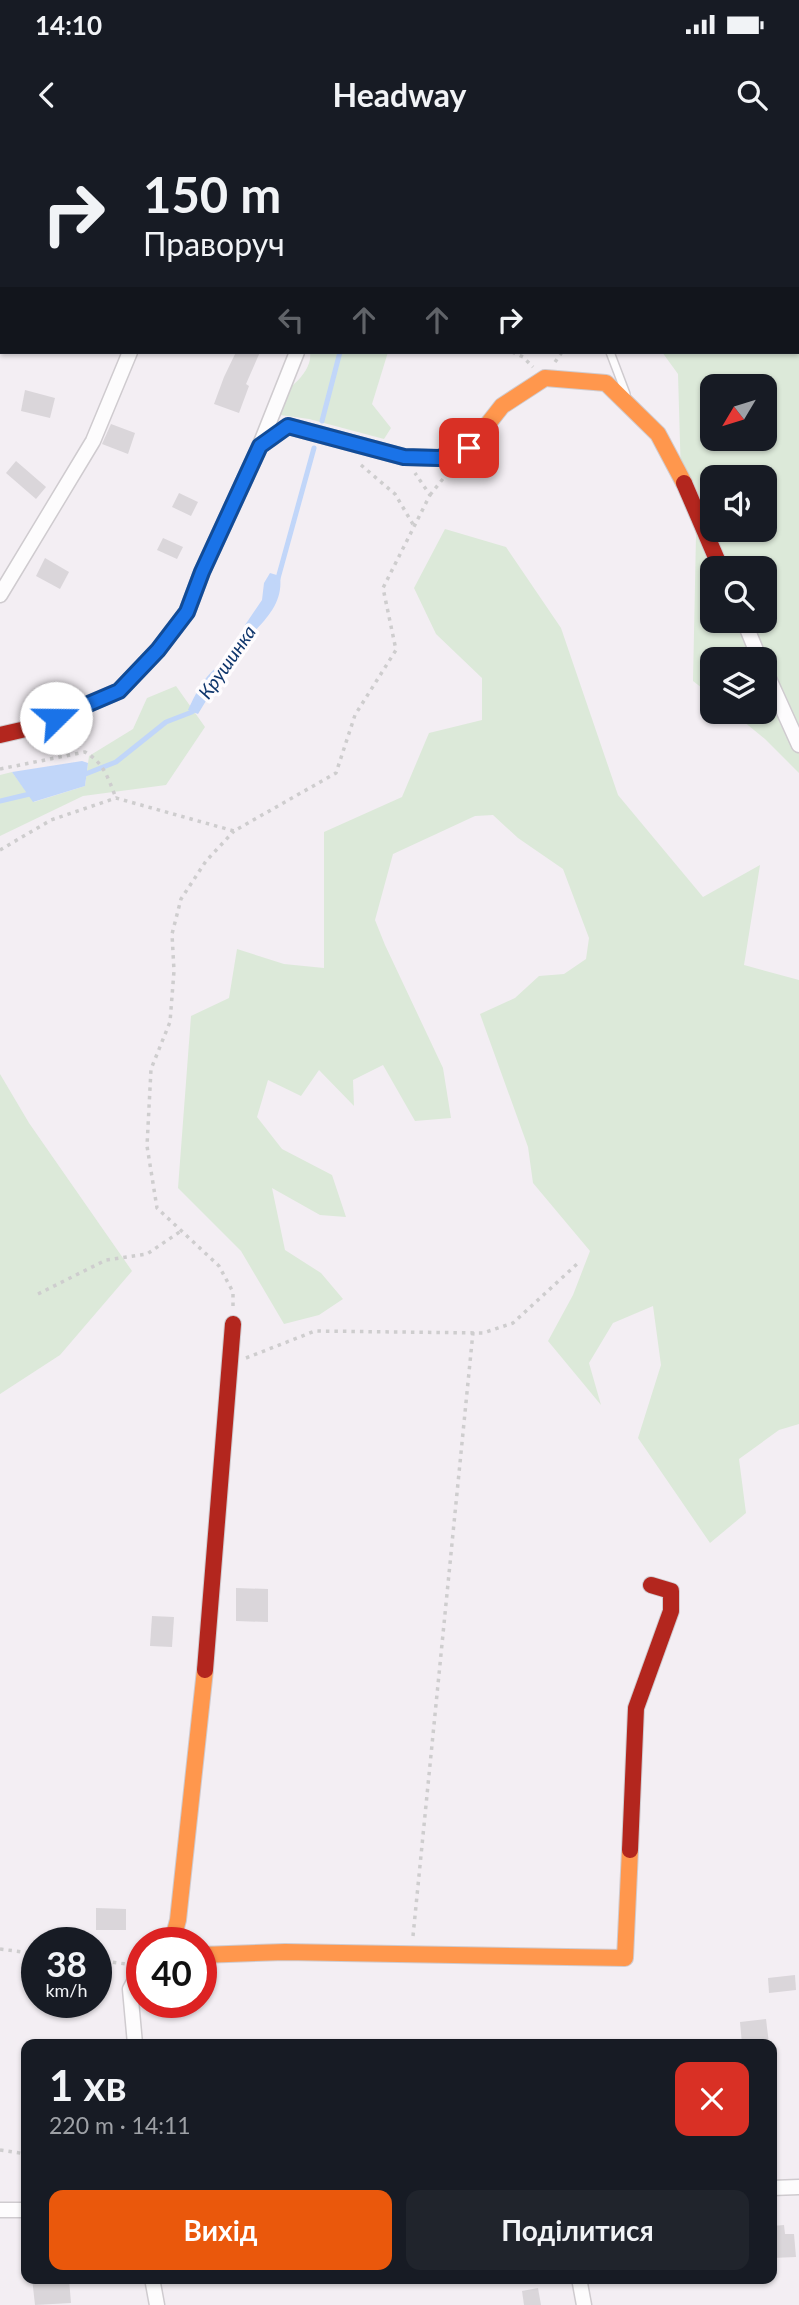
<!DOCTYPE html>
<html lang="uk">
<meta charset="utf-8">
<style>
body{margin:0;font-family:Lato,sans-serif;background:#20242c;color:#f1f3f6;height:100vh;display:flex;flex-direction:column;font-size:26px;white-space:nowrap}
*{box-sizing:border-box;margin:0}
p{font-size:23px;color:#9ea1a6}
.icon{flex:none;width:38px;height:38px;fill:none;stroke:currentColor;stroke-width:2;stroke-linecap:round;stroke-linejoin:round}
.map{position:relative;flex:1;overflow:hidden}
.side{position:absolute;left:21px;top:1899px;width:756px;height:245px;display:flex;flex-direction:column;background:#171b24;border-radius:14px;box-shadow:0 2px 5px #0004}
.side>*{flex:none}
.guide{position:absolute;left:0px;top:0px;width:800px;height:214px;box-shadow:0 2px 5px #0004;background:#171b24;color:#f1f3f6;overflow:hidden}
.needle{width:46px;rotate:232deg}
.controls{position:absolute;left:700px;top:234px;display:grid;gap:14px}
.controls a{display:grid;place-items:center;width:77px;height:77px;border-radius:14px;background:#171b24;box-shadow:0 2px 5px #0004;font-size:35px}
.speed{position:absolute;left:21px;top:1787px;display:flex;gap:14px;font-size:35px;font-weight:700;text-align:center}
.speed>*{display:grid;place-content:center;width:91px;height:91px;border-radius:50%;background:#171b24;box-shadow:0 2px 5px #0004;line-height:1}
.speed small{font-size:18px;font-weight:400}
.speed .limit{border:10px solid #d22;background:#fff;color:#111}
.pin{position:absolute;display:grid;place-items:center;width:60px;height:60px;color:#fff;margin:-30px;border-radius:14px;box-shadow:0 4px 10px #0006}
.me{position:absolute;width:77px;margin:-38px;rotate:68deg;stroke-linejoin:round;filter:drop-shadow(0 0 5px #0008)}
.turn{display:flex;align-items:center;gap:24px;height:147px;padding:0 28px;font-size:32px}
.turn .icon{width:91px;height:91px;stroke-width:2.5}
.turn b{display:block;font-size:49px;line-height:60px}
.lanes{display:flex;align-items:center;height:66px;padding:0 28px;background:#0003;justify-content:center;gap:35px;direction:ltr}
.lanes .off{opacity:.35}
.round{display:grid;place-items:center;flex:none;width:74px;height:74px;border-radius:14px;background:#20242c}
.overview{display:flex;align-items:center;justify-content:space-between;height:119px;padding:0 28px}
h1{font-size:42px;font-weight:700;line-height:52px}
.primary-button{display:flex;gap:14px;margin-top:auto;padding:14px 28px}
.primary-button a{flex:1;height:80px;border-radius:14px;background:#ea580c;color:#fff;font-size:28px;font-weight:700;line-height:80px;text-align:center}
.primary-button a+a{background:#20242c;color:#f1f3f6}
.status{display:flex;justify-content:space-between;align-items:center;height:49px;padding:0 35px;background:#171b24;direction:ltr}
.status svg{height:19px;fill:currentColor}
header{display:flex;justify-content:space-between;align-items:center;height:91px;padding:0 28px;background:#171b24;font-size:32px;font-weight:700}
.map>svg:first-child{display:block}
</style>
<div class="status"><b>14:10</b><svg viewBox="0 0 49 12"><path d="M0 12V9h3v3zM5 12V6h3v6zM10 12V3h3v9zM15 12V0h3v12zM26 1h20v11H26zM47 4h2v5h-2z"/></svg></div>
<header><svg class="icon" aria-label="back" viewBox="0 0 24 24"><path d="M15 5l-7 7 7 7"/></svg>Headway<svg class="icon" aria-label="search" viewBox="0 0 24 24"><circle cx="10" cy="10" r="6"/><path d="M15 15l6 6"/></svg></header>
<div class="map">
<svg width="799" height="2165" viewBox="0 0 799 2165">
<rect width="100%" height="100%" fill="#f3eef3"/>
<g fill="#dce9d9" fill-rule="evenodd">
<path d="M 615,0 L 799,0 L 799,633 L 765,599 L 732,572 L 765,572 L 765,520 L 712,520 L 712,556 L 693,541 L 696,395 L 681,337 L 678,234 L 662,212 L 798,212 L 798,2 L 615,2 ZM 712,247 L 765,247 L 765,299 L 712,299 ZM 712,338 L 765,338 L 765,390 L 712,390 ZM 712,429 L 765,429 L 765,481 L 712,481 Z"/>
<path d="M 310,212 L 388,212 L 372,264 L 391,288 L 384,299 L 309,279 L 280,275 L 274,261 C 288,249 313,233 310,212 Z"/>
<polygon points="445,389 506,407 561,488 618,655 703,757 760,725 744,825 799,840 799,1284 779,1290 739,1319 746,1373 710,1403 638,1298 661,1225 653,1166 613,1183 589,1223 601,1265 548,1201 573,1155 590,1111 533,1043 528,1007 480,874 515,858 539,836 564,834 586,819 589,798 563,729 518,698 493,675 475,676 393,714 375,780 385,805 443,928 451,978 415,981 383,925 353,940 354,966 319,930 301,956 268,940 257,977 282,1009 332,1035 346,1077 320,1075 272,1048 285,1110 321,1133 343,1159 319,1175 284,1184 241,1111 178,1048 191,876 229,858 237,809 284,824 324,828 324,692 402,657 429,593 482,580 482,538 436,494 414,448"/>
<polygon points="176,546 205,587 166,645 83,656 0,696 0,635 12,632 34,662 85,646 89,616 133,589 147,558"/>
<polygon points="0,934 29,983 132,1131 60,1215 0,1254"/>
</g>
<g fill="#c1d6f9">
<path d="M 270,433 L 280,436 C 283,460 270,475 254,492 L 245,485 L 262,460 L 264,443 Z"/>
<path d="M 225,522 L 228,531 L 215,546 L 198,574 L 188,570 C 197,551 206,532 225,522 Z"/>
<polygon points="82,621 88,623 85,646 33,662 12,632"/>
</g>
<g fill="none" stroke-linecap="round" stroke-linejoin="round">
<g stroke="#c1d6f9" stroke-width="5">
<polyline points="428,2 430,0"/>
<polyline points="322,281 340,212"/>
<polyline points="277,442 314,308"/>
<polyline points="223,531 253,483"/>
<polyline points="83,635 116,622 166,582 192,572 196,567"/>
<polyline points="0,661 34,653"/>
</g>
</g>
<g fill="#dad6da">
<polygon points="236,212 260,212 246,244 249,246 239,273 214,264 224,237"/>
<polygon points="25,250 55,258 50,278 21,271"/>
<polygon points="111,284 135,293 128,314 102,304"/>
<polygon points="16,321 46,347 36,359 6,333"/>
<polygon points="179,353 198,362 191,376 172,367"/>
<polygon points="163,398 183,407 177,419 157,410"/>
<polygon points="45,418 69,432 60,449 36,436"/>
<polygon points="236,1448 268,1449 268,1482 236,1481"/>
<polygon points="152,1476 174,1477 172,1507 150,1506"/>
<polygon points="96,1768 126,1769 126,1790 96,1790"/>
<polygon points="795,1835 796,1850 769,1853 768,1838"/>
<polygon points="766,1879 769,1904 742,1904 740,1882"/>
<polygon points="784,2085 785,2094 794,2094 796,2117 772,2118 772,2086"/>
<polygon points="32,2138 69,2139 71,2163 35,2165"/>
<polygon points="538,2148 541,2165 524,2165 522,2151"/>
</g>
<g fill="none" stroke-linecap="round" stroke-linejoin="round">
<defs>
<g id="lane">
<polyline points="615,2 615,0"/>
<polyline points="610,212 626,254"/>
</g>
<g id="street">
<polyline points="260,305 297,212"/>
<polyline points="0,455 93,301 130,212"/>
<polyline points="744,481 760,520"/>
<polyline points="765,530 799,605"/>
<polyline points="135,1904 130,1849 142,1827"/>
<polyline points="772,2048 799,2047"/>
<polyline points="0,2070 26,2070"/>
<polyline points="152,2138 157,2165"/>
<polyline points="579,2138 584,2165"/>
</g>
<g id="slow">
<polyline points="271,298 288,286 404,317 439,318 469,308 502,266 545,238 606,243 658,294 684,343"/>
<polyline points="172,1802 178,1780 205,1530"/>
<polyline points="201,1815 285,1812 625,1818 630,1710"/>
</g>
<g id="jam">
<polyline points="684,343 721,429"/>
<polyline points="0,595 30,588 119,551 158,510 187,472 202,432 260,306 271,298"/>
<polyline points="205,1530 233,1184"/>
<polyline points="630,1710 636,1568 671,1471 671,1451 651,1445"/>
</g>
</defs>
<use href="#lane" stroke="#cfcbcf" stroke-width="10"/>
<use href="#street" stroke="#cfcbcf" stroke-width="17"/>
<use href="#slow" stroke="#cfcbcf" stroke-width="18"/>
<use href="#jam" stroke="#cfcbcf" stroke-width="18"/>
<g stroke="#cecdce" stroke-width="3.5" stroke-dasharray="3.5 5" stroke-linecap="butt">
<polyline points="448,0 448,2"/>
<polyline points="512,212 523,217 533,227"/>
<polyline points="555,222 562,212"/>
<polyline points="361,325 395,354 414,386"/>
<polyline points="430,355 446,335"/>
<path d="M 0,629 L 85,612 C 104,623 108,638 116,658"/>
<polyline points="0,710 51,680 116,658 234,691 336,633 355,575 396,510 383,448 430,355 415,333"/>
<polyline points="38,1154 106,1120 147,1114 181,1091"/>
<polyline points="233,1166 233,1152 219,1126 157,1068 147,1006 151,929 170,882 174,831 172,794 181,759 206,721 234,691"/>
<polyline points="246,1218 315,1191 483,1193 513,1183 577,1124"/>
<polyline points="413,1796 473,1192"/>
<polyline points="0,1809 37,1814"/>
<polyline points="96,1820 126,1824"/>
<polyline points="0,2010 26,2014"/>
</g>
<use href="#lane" stroke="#fdfcfd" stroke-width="7"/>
<use href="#street" stroke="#fdfcfd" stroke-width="14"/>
<use href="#slow" stroke="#ff974d" stroke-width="16"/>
<use href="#jam" stroke="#b3261e" stroke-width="16"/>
</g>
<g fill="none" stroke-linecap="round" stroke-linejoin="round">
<defs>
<polyline id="route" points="56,578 119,551 158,510 187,472 202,432 260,306 288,286 404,317 439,318 469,308"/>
</defs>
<use href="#route" stroke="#114b97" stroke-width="18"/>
<use href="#route" stroke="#1a73e8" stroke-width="12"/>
</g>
<g text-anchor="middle" stroke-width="7" stroke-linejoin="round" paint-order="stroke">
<g font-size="19" font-style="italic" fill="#0e356b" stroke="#fefcfe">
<text transform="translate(227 522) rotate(-55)" y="7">Крушинка</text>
</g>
</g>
</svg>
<div class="controls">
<a><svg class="needle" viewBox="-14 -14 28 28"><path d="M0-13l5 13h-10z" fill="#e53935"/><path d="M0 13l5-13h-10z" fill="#9ea1a6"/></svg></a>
<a><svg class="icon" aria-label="sound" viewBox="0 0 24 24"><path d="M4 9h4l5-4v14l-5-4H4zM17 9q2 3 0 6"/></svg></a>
<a><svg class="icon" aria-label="search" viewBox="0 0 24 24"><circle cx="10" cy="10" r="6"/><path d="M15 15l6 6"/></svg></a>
<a><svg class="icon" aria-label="layers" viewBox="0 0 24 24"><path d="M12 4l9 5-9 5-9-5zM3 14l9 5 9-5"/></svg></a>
</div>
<div class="speed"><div>38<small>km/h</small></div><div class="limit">40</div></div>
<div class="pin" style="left:469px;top:308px;background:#d93025"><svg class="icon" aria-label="arrive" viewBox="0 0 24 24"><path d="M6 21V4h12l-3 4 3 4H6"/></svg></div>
<svg class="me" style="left:56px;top:578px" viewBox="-20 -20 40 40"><circle r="19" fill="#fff"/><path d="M0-13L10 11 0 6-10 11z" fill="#1a73e8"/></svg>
<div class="guide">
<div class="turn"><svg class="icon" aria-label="right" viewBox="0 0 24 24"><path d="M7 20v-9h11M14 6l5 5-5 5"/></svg><div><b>150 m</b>Праворуч</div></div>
<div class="lanes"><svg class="icon off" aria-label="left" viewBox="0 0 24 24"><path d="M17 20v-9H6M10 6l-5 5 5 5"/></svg><svg class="icon off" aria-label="ahead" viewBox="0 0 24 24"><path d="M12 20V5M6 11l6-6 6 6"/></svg><svg class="icon off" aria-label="ahead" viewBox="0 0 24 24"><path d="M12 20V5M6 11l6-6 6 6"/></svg><svg class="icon" aria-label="right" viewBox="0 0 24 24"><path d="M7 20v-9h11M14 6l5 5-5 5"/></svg></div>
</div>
<section class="side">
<div class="overview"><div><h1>1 хв</h1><p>220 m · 14:11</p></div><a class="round" style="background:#d93025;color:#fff"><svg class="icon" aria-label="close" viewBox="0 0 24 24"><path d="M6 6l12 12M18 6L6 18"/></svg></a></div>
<div class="primary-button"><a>Вихід</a><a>Поділитися</a></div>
</section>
</div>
